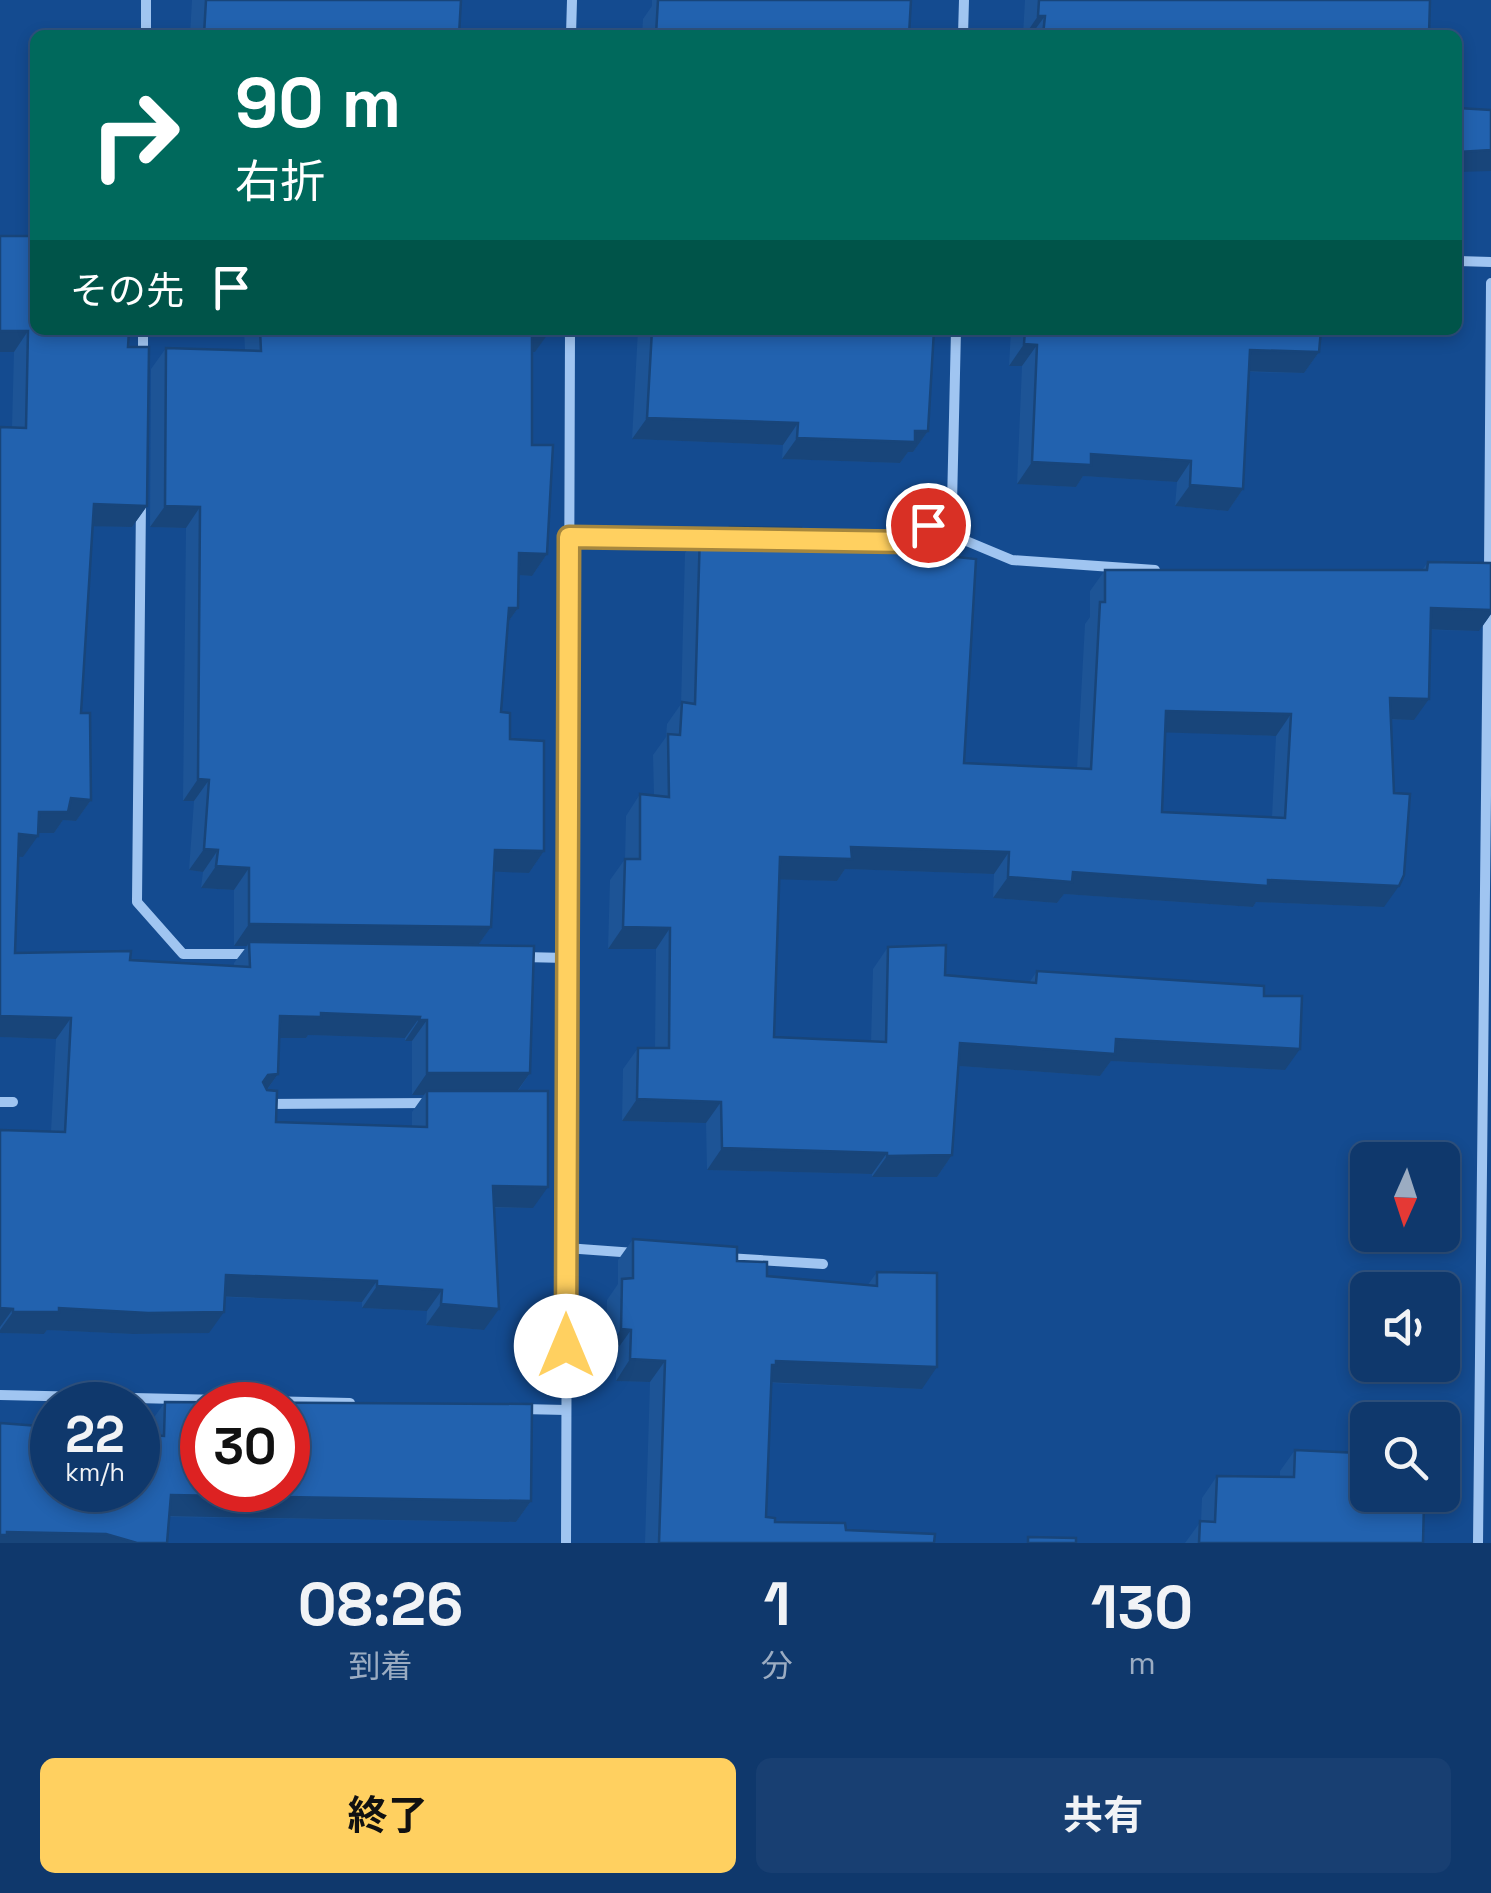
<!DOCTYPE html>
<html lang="ja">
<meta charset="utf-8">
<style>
body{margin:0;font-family:"Space Grotesk","Noto Sans JP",sans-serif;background:#183f72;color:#f1f3f6;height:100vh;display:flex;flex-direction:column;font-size:38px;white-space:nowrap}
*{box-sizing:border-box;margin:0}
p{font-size:32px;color:#9bacc2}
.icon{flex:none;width:55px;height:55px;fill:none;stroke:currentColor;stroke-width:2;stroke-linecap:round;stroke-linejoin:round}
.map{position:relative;height:1543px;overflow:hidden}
.details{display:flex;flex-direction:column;background:#0f386c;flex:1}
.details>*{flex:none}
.banner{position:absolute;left:30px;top:30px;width:1432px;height:305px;border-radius:15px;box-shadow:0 5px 15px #0003,0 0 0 2px #2f527f;background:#00695c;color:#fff;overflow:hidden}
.needle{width:65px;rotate:183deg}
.fabs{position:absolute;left:1350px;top:1142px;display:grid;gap:20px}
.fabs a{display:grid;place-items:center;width:110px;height:110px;border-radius:15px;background:#0f386c;box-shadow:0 5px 15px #0003,0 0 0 2px #2f527f;font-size:50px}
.speed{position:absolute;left:30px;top:1382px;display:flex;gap:20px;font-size:50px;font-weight:700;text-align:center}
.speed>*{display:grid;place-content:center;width:130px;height:130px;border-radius:50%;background:#0f386c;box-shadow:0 5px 15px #0003,0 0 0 2px #2f527f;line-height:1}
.speed small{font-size:25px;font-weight:400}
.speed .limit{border:15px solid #d22;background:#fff;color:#111}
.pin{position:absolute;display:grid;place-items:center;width:85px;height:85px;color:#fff;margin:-42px;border:5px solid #fff;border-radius:50%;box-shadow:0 2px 10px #0007}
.me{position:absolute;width:110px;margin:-55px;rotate:0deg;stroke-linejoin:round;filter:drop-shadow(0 0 8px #0008)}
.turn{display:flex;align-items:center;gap:35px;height:210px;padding:0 40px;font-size:45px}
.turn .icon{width:130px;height:130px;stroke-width:2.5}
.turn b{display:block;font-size:70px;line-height:85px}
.then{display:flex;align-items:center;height:95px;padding:0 40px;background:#0003;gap:20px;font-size:38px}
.eta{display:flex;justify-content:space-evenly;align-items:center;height:170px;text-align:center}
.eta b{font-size:60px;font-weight:700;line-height:70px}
.button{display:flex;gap:20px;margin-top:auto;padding:20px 40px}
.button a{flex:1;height:115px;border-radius:15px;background:#ffd060;color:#111;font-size:40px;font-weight:700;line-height:115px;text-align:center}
.button a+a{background:#183f72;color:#f1f3f6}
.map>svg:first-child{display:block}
</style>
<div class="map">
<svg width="1491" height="1543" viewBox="0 0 1491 1543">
<rect width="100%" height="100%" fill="#144b90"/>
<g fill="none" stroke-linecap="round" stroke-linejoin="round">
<g stroke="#a0c5f1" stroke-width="10">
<polyline points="146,35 146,0"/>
<polyline points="571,35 572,0"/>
<polyline points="963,35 964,0"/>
<polyline points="1458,261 1491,262"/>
<polyline points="143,359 143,330"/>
<polyline points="141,501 137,902 183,954 251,954"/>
<polyline points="928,525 1012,560 1155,570"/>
<polyline points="569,537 709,539"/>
<polyline points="791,540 909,542 952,504 956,330"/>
<polyline points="1489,572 1491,283"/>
<polyline points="523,957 567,958"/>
<polyline points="0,1102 13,1102"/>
<polyline points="263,1104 431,1103"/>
<polyline points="566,1248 635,1253"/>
<polyline points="727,1258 823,1264"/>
<polyline points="0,1395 350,1403"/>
<polyline points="522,1409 566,1410"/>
<polyline points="566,1543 570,330"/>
<polyline points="1478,1543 1488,609"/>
</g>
</g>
<g fill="#1d5496" fill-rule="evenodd">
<polygon points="192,0 461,0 459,35 190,35"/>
<polygon points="652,0 911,0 909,35 642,35 643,19 652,6"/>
<polygon points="1025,0 1430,0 1429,35 1023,35"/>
<path d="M 0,236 L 128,347 L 147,506 L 132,527 L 92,526 L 81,713 L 91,800 L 76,821 L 63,820 L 54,833 L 38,833 L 23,857 L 18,857 L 15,953 L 234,966 L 234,963 L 247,946 L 234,946 L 234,890 L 201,888 L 203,872 L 189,870 L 194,801 L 183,801 L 186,528 L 150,527 L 151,369 L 166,348 L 245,350 L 244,330 L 550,330 L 535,352 L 532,352 L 532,445 L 547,554 L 532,576 L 518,575 L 518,608 L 508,622 L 501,712 L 544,851 L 529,873 L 493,871 L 491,927 L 478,945 L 530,1073 L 518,1091 L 533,1208 L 494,1208 L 484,1330 L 426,1325 L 427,1311 L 362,1308 L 362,1302 L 225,1297 L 209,1333 L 133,1334 L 47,1330 L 44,1334 L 0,1333 L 0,1130 L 51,1131 L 56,1039 L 0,1037 L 0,427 L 12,427 L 14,352 ZM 308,1035 L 405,1038 L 405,1041 L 412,1041 L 412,1095 L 424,1095 L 412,1112 L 412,1127 L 276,1122 L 267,1090 L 278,1074 L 279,1038 L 306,1038 Z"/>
<polygon points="638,330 934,330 928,431 913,452 908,452 900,463 782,459 783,445 632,439"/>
<polygon points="1011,330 1321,330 1319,352 1304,373 1249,372 1243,489 1228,511 1175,506 1177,482 1083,476 1076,487 1017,484 1022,366 1009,366"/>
<path d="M 730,527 L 801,541 L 964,763 L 1077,769 L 1085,624 L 1090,617 L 1090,591 L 1105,570 L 1422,570 L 1428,562 L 1491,563 L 1491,614 L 1479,631 L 1431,630 L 1414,720 L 1391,720 L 1384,907 L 1256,902 L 1253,907 L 1064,894 L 1057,903 L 993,898 L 994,874 L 845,869 L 837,881 L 779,879 L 774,1037 L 871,1042 L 873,969 L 888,947 L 945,975 L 1029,983 L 1037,971 L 1264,996 L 1285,1070 L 1111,1061 L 1100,1076 L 958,1066 L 952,1155 L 937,1177 L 872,1177 L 872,1174 L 707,1170 L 706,1123 L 622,1121 L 623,1069 L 638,1048 L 655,1048 L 656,949 L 608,949 L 610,880 L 625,859 L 626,816 L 640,794 L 654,796 L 653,755 L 666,737 L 667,724 L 681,704 L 685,553 L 700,532 L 726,533 ZM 1165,732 L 1276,736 L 1272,817 L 1162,812 Z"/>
<polygon points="633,1239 737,1261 767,1276 867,1286 877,1272 922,1389 771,1383 766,1517 775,1522 846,1530 934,1543 645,1543 650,1382 616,1381 616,1351 606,1351 607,1300 618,1284 618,1260"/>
<polygon points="165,1402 531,1501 516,1522 169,1517 150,1435 150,1423"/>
<polygon points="1295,1450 1357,1499 1423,1543 1185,1543 1201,1521 1202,1498 1217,1476 1280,1477 1280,1471"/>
</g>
<g fill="#18457a">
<polygon points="1038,16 1045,16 1031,35 1025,35"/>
<polygon points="1491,150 1491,171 1458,172 1458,152"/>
<polygon points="532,330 550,331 535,352 517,352"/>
<polygon points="0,331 28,331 14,352 0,352"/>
<polygon points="1024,344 1037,345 1022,366 1009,366"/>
<polygon points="1250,350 1319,352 1304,373 1235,371"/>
<polygon points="647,418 798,423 783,445 632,439"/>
<polygon points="928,431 913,452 908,452 900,463 782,459 797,438"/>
<polygon points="1091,454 1191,461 1177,482 1083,476 1076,487 1017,484 1032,462"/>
<polygon points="1190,485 1243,489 1228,511 1175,506"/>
<polygon points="94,504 147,506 132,527 79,526"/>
<polygon points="165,506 200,507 186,528 150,527"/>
<polygon points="519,553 547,554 532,576 504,574"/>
<polygon points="509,608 518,608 503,629"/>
<polygon points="1431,608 1491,610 1491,614 1479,631 1416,629"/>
<polygon points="1390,698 1429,699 1414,720 1375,719"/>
<polygon points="1166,711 1291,714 1276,736 1151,732"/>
<polygon points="198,779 209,780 194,801 183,801"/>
<polygon points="71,798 91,800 76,821 63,820 54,833 24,833 39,812"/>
<polygon points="19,834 38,836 23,857 4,856"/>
<polygon points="851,847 1009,852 994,874 845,869 837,881 765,879 780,857"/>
<polygon points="204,849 218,850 203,872 189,870"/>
<polygon points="495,850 544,851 529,873 480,871"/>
<polygon points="216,866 249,868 234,890 201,888"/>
<polygon points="1073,872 1268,880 1399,886 1384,907 1256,902 1253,907 1064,894 1057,903 993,898 1008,877"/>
<polygon points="249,924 491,927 476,948 249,942 247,946 234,946"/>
<polygon points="623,927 670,928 656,949 608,949"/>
<polygon points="321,1013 420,1017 405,1038 308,1035 306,1038 265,1038 280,1016"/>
<polygon points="0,1016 71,1018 56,1039 0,1037"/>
<polygon points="419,1020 427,1020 412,1041 405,1041"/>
<polygon points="1116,1039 1300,1049 1285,1070 1111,1061 1100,1076 945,1065 960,1043"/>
<polygon points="427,1073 530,1073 515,1094 427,1091 424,1095 412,1095"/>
<polygon points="278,1074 263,1095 254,1096 268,1075"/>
<polygon points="637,1099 721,1102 706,1123 622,1121"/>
<polygon points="722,1148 887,1153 872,1174 707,1170"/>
<polygon points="952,1155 937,1177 872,1177 887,1156"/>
<polygon points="493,1186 548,1187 533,1208 478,1207"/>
<polygon points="226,1275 377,1281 362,1302 211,1296"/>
<polygon points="377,1286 442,1290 427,1311 362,1308"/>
<polygon points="441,1304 499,1309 484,1330 426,1325"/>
<polygon points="0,1308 13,1309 0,1327"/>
<polygon points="59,1308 224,1312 209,1333 133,1334 47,1330 44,1334 0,1333 0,1330 13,1312"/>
<polygon points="621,1329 631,1330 616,1351 606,1351"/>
<polygon points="630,1359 665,1361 650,1382 616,1381"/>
<polygon points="776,1361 937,1367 922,1389 763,1382 757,1386"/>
<polygon points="171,1495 531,1501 516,1522 156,1516"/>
<polygon points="7,1532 106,1534 137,1543 0,1543 0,1535"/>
</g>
<g fill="#2262af" stroke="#18457a" stroke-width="2.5" fill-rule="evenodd">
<polygon points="206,0 461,0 459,35 204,35"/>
<polygon points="658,0 911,0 909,35 656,35"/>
<polygon points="1039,0 1430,0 1429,35 1043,35 1045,16 1038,16"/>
<polygon points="1458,108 1491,110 1491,150 1458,152"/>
<polygon points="0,236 35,236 35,330 129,330 128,347 149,347 147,506 94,504 81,713 90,713 91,800 71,798 68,812 39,812 38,836 19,834 15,953 131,951 130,960 250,967 249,942 534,946 530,1073 427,1073 427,1020 419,1020 420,1017 321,1013 321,1017 280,1016 278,1074 268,1075 263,1082 267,1090 277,1091 276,1122 427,1127 427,1091 548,1091 548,1187 493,1186 499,1309 441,1304 442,1290 377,1286 377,1281 226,1275 224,1312 148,1313 59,1308 59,1312 13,1312 13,1309 0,1308 0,1130 65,1132 71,1018 0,1016 0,427 26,428 28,331 0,331"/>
<polygon points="260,330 550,330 532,330 532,445 553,445 547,554 519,553 518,608 509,608 501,712 510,713 510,739 544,741 544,851 495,850 491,927 249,924 249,868 216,866 218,850 204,849 209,780 198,779 200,507 165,506 166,348 261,351"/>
<polygon points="652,330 934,330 928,431 915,431 915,442 797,438 798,423 647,418"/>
<polygon points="1025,330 1321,330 1319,352 1250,350 1243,489 1190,485 1191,461 1091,454 1091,465 1032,462 1037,345 1024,344"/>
<path d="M 730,527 L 801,528 L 801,541 L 976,559 L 964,763 L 1091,769 L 1100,602 L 1105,602 L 1105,570 L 1427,570 L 1428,562 L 1491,563 L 1491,610 L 1431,608 L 1429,699 L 1390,698 L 1394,793 L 1410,794 L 1404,875 L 1399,886 L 1268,880 L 1268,886 L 1073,872 L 1072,882 L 1008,877 L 1009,852 L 851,847 L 852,859 L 780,857 L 774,1037 L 886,1042 L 888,947 L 946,945 L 945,975 L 1036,983 L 1037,971 L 1264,986 L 1264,996 L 1302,996 L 1300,1049 L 1116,1039 L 1115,1054 L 960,1043 L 952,1155 L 887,1156 L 887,1153 L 722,1148 L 721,1102 L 637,1099 L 638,1048 L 669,1048 L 670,928 L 623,927 L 625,859 L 640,859 L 640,794 L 669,797 L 668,734 L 680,735 L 682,702 L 695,704 L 700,532 L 730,533 ZM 1166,711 L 1291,714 L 1285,818 L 1162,812 Z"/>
<polygon points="633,1239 737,1247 737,1261 767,1262 767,1276 877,1286 877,1272 937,1273 937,1367 776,1361 776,1365 772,1365 766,1517 775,1518 775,1522 845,1523 846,1530 935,1534 934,1543 659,1543 665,1361 630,1359 631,1330 621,1329 622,1279 633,1278"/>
<path d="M 165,1402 L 532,1404 L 531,1501 L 171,1495 L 167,1543 L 137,1543 L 106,1534 L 7,1532 L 7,1535 L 0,1535 L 0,1423 L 52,1427 L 52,1490 L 138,1490 L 138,1434 L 164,1436 ZM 202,1405 L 288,1405 L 288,1490 L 202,1490 Z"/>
<polygon points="1295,1450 1359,1453 1357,1499 1424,1502 1423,1543 1199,1543 1200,1521 1215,1522 1217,1476 1294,1477"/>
<polygon points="1028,1537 1076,1538 1076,1543 1028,1543"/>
</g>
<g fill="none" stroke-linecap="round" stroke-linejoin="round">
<defs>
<polyline id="route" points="566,1346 569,537 909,542 928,525"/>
</defs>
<use href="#route" stroke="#a6873e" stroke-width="25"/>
<use href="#route" stroke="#ffd060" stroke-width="18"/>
</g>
</svg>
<div class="fabs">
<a><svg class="needle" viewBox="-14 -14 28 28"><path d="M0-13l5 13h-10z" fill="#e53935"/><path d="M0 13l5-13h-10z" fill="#9bacc2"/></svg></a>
<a><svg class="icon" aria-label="sound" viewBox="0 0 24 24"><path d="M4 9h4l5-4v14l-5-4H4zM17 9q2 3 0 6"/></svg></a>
<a><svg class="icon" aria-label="search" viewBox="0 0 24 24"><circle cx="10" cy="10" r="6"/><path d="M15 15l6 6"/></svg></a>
</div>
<div class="speed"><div>22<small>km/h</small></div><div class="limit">30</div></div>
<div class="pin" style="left:928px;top:525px;background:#d93025"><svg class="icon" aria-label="arrive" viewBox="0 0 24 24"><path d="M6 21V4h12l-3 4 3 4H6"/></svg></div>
<svg class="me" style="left:566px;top:1346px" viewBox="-20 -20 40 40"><circle r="19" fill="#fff"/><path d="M0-13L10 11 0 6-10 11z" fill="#ffd060"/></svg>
<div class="banner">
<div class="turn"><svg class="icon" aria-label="right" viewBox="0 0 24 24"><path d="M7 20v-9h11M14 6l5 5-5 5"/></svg><div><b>90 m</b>右折</div></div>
<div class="then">その先<svg class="icon" aria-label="arrive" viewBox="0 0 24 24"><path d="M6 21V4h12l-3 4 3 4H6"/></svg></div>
</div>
</div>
<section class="details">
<div class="eta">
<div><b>08:26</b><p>到着</p></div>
<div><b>1</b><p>分</p></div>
<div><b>130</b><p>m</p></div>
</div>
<div class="button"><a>終了</a><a>共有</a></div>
</section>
